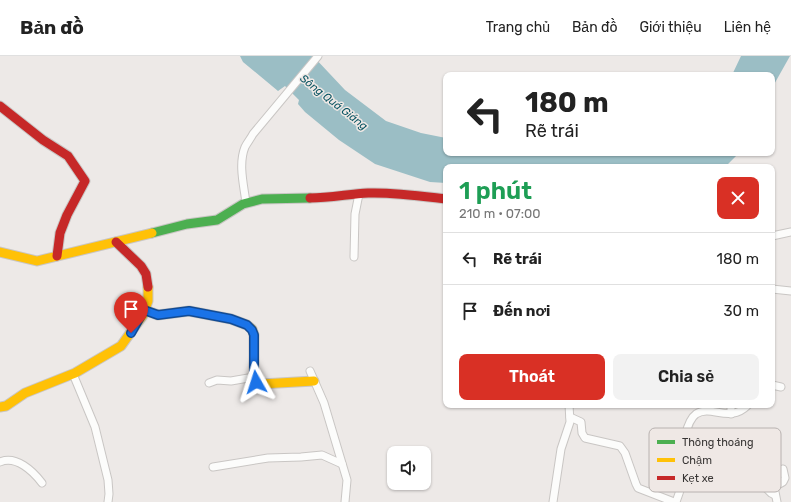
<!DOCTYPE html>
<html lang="vi">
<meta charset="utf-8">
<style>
body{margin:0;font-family:Rubik,sans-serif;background:#f2f2f2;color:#222;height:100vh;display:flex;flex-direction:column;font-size:15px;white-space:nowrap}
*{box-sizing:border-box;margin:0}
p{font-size:13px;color:#767676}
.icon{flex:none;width:22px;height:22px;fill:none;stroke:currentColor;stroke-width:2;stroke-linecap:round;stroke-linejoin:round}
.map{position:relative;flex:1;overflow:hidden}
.details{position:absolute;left:443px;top:108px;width:332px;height:244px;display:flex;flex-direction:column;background:#fff;border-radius:8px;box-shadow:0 1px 3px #0004}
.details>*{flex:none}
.guide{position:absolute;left:443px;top:16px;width:332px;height:84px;border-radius:8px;box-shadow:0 1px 3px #0004;background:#fff;color:#222;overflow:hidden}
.controls{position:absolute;left:387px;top:390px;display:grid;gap:8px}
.controls a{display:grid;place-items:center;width:44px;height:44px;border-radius:8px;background:#fff;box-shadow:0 1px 3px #0004;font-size:20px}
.pin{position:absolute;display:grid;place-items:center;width:34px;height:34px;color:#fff;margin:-41px -17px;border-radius:50% 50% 50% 0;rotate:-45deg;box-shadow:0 0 4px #0007}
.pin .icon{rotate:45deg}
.me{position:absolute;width:44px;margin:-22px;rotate:354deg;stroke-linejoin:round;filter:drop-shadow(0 0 3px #0008)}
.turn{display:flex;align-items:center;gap:14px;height:84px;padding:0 16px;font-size:18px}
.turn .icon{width:52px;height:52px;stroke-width:2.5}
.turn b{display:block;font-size:28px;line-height:34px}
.round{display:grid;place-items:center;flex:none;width:42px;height:42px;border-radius:8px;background:#f2f2f2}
.head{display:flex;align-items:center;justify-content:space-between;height:68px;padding:0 16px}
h1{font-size:24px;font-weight:600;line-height:30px;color:#1e9e55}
.primary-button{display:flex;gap:8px;margin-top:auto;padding:8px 16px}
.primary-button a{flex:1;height:46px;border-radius:8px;background:#d93025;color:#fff;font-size:16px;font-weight:600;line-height:46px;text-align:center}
.primary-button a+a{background:#f2f2f2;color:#222}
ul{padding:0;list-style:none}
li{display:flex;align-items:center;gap:12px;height:52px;padding:0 16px;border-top:1px solid #e0e0e0}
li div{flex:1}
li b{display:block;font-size:15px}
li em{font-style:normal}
header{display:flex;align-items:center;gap:24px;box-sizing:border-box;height:56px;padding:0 20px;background:#fff;border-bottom:1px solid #e0e0e0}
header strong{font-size:19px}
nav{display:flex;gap:22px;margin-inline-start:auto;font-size:14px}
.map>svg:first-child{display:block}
</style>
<header>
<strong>Bản đồ</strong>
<nav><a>Trang chủ</a><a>Bản đồ</a><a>Giới thiệu</a><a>Liên hệ</a></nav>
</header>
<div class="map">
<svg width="791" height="446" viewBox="0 0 791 446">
<rect width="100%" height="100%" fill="#ede9e7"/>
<g fill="#9bbec5">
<polygon points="240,0 313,0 345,34 386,65 421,77 446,82 446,97 529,97 558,99 568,97 739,97 727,109 723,111 446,111 446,127 430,126 375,108 339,84 305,56 298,48 299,44 285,30 278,35 243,6"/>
<polygon points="741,0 790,0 772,32 772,19 732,19"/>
</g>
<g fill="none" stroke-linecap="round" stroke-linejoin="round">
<defs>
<g id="street">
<path d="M 246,147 C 244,130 238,108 245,91 C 247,87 251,82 253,78 L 318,0"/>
<polyline points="772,180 791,176"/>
<polyline points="354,201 355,158 359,138"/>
<polyline points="772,233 791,235"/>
<polyline points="310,315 324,347 347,424 345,446"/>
<polyline points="73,318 95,371 108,424 109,438 108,446"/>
<polyline points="209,327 217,324 231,325 254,321"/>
<polyline points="772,329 781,331"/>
<polyline points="731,358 731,349"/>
<polyline points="570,361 581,366 582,377 585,382 620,390 625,397 636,428 638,432 674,446"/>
<polyline points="687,375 711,381 725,393 747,402 752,405 767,433 771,437 775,439"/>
<path d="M 0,406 C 16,399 33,415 42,427"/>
<polyline points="213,411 268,402 301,401 322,399 342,408"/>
<polyline points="553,446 561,393 570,366 569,349"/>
<path d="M 676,446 C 679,437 683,428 684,419 C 684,414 683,409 682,404 C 682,393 686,365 696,358 C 712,348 729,368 748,349"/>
<polyline points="777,446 774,431 783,426 785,422 783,413"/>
</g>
<polyline id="fast" points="152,177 187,168 217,164 243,148 262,143 310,142"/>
<g id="slow">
<polyline points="0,196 37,205 152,177"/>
<polyline points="145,254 158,259 189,255 231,263 247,269 252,273 254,279 254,320 256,326 261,328 314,325"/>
<polyline points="0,351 6,350 25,337 75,317 121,290 143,259 148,245 148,231"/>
</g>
<g id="jam">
<polyline points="0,50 43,84 68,100 85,125 67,159 60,177 57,200"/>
<path d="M 310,142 C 330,142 349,138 368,137 C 394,136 421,140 446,143"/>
<polyline points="116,186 141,210 146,218 148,231"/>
</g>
</defs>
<use href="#street" stroke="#c9c6c4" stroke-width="9"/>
<use href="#fast" stroke="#c9c6c4" stroke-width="11"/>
<use href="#slow" stroke="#c9c6c4" stroke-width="11"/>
<use href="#jam" stroke="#c9c6c4" stroke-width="11"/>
<use href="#street" stroke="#fcfcfb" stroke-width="7"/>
<use href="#fast" stroke="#4caf50" stroke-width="9"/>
<use href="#slow" stroke="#ffc107" stroke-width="9"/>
<use href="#jam" stroke="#c62828" stroke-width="9"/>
</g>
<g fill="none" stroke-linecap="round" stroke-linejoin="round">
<defs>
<polyline id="route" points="131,277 144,254 158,259 189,255 231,263 247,269 252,274 254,279 254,320 256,326"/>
</defs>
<use href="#route" stroke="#114b97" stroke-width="10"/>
<use href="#route" stroke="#1a73e8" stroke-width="7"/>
</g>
<g text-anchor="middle" stroke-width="3" stroke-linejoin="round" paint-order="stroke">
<g font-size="11" font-style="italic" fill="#075361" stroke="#efe8e5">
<text transform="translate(334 46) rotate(38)" y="4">Sông Quá Giáng</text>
</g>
</g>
<rect x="649" y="372" width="132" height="64" rx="6" fill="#efe8e5" stroke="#b8b2b0" stroke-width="1"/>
<rect x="657" y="384" width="18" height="4" fill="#4caf50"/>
<rect x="657" y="402" width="18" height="4" fill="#ffc107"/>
<rect x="657" y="420" width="18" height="4" fill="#c62828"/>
<g font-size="11" fill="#383534">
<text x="682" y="390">Thông thoáng</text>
<text x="682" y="408">Chậm</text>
<text x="682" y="426">Kẹt xe</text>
</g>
</svg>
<div class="controls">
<a><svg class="icon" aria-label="sound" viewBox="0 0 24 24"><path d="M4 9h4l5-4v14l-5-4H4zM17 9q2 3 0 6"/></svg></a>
</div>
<div class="pin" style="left:131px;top:277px;background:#d93025"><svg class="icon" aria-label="arrive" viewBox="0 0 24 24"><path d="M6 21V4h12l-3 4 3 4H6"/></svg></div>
<svg class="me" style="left:256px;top:326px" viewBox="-20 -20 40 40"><path d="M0-17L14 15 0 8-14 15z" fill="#1a73e8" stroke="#fff" stroke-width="4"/></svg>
<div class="guide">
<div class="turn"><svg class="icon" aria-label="left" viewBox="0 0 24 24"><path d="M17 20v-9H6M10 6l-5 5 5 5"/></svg><div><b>180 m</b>Rẽ trái</div></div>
</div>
<section class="details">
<div class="head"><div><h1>1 phút</h1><p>210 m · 07:00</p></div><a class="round" style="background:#d93025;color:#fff"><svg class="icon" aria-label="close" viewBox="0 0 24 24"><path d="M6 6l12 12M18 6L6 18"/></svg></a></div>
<ul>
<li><svg class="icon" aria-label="left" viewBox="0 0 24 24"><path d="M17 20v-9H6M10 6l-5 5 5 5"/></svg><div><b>Rẽ trái</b></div><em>180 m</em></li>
<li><svg class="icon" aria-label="arrive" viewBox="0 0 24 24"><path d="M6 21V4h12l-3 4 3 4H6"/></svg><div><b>Đến nơi</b></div><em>30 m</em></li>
</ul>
<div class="primary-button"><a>Thoát</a><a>Chia sẻ</a></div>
</section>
</div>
